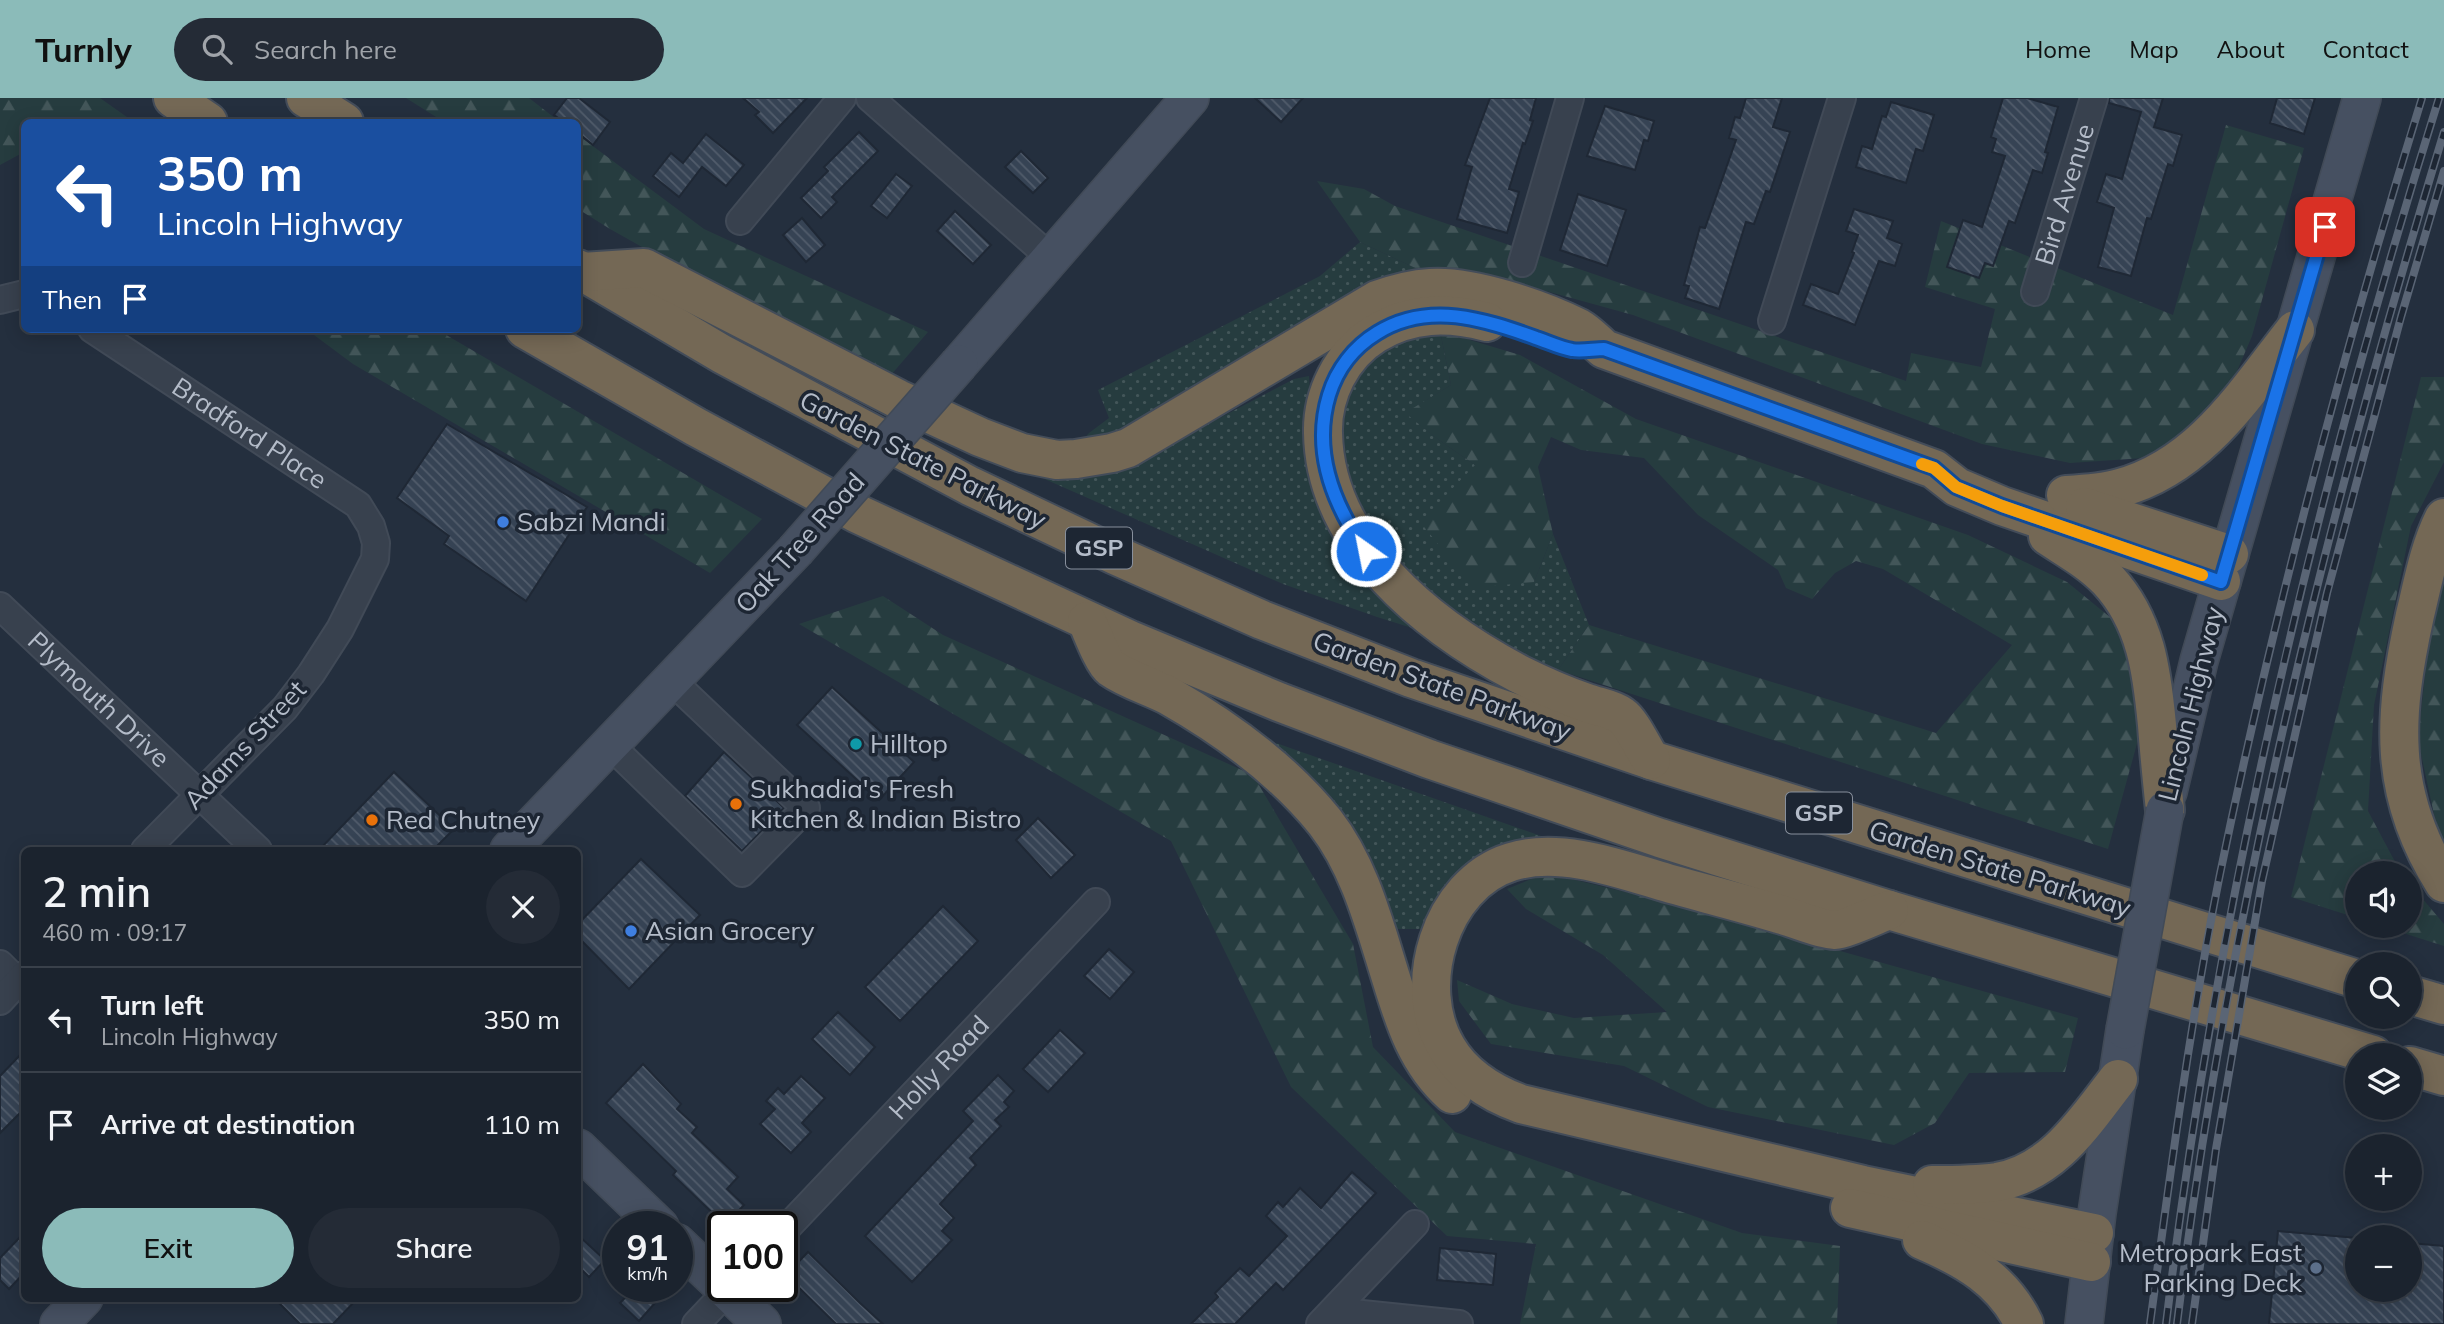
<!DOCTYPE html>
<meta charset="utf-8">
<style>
body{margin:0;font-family:Mulish,sans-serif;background:#242b36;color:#f1f3f6;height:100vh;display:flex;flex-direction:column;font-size:26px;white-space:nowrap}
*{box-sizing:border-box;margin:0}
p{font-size:23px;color:#a0a4aa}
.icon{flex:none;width:38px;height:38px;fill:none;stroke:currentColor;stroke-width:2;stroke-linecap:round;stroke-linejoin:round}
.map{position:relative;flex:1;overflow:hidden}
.panel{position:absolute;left:21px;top:749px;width:560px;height:455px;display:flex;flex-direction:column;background:#1b232e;border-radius:10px;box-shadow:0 4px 18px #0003,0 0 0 2px #39404a}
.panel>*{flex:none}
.top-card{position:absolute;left:21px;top:21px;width:560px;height:214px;border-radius:10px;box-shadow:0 4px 18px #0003,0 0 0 2px #39404a;background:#1a4fa0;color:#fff;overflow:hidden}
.tools{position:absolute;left:2345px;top:763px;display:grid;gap:14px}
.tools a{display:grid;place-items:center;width:77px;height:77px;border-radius:50%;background:#1b232e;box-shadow:0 4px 18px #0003,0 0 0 2px #39404a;font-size:35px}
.speed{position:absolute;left:602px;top:1113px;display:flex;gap:14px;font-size:35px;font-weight:700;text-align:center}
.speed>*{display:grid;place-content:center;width:91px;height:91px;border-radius:50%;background:#1b232e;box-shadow:0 4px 18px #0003,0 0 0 2px #39404a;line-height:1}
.speed small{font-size:18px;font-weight:400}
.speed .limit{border:4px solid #111;border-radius:10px;background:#fff;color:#111}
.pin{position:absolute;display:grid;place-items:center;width:60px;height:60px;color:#fff;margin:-30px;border-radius:14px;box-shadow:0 4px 10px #0006}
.me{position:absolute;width:77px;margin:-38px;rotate:327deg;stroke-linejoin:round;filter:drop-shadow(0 0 5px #0008)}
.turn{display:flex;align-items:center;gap:24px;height:147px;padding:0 21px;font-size:32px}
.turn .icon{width:91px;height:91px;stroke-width:2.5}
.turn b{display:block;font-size:49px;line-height:60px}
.then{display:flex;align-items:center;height:66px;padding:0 21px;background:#0003;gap:14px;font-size:26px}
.round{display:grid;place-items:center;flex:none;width:74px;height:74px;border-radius:37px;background:#242b36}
.head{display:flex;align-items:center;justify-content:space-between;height:119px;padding:0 21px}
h1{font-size:42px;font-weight:600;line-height:52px}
.action{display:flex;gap:14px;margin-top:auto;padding:14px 21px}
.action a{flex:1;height:80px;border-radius:42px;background:#8bbbb9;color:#111;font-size:28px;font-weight:600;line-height:80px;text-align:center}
.action a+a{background:#242b36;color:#f1f3f6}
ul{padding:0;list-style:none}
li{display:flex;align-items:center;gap:21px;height:105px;padding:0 21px;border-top:2px solid #39404a}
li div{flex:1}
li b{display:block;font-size:26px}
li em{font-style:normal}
header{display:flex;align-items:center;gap:42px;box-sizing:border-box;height:98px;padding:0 35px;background:#8bbbb9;color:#111}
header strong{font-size:33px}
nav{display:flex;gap:38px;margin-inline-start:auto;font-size:24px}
.search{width:490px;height:63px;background:#242b36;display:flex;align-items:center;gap:18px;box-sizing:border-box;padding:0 24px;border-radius:38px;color:#a0a4aa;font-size:26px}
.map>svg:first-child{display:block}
</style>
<header>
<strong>Turnly</strong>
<div class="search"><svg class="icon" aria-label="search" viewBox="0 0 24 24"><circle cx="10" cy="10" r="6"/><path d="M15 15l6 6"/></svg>Search here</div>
<nav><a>Home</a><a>Map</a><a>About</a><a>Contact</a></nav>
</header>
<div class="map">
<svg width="2444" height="1226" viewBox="0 0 2444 1226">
<defs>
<pattern id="grass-dots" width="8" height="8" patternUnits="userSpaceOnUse" patternTransform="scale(1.75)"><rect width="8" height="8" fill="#263c3f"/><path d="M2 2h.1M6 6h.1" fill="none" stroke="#435659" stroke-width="1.8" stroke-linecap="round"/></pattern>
<pattern id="forest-firs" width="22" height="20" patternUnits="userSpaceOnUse" patternTransform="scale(1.75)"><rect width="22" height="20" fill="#263c3f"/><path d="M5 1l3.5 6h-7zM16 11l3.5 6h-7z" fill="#435659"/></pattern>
<pattern id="building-back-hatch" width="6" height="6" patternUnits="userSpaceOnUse" patternTransform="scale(1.75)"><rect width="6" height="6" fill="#364354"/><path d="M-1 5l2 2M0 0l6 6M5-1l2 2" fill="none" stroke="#515c6b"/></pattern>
</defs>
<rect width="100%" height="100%" fill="#242f3e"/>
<g fill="url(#grass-dots)">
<polygon points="1360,144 1428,176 1142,325 1108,339 1081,344 1089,335 1109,320 1098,292 1320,178"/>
<polygon points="1440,233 1451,287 1406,315 1439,342 1475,367 1534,484 1553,436 1589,527 1558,572 1544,568 1509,550 1456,517 1435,499 1385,452 1352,402 1339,323 1351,286 1372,261 1402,243"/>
<polygon points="1309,278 1311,306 1307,334 1425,534 1377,519 1283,486 1040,379 1042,375 1147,358 1294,281"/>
<polygon points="1276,645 1544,739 1542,747 1428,831 1388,831 1275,654"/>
</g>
<g fill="url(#forest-firs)">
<polygon points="0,0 100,0 134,24 24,24 24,54 0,67"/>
<polygon points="406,0 529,0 560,24 444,24"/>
<polygon points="2226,27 2304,50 2252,238 2220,313 2144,360 2070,365 1982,346 1633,217 1535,190 1469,178 1428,176 1360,144 1317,83 1364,91 1395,108 1906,283 1911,255 1981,269 1995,211 1925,189 1941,123 2173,217"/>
<polygon points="578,37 704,131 928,234 884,285 610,131 578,111"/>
<polygon points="306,231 436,231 762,421 710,475 353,266"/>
<polygon points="1440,233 1520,257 1636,321 1968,437 2067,484 2116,524 2152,591 2108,751 1558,572 1589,527 1936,635 2012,547 1883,471 1856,463 1835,475 1812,501 1786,490 1778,472 1698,417 1644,360 1581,352 1551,339 1538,369 1553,436 1534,484 1474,490 1420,424 1475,367 1439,342 1405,315 1451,287"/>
<polygon points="2421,279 2444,279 2444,364 2411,428 2374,607 2368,713 2401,775 2357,775 2357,820 2291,799"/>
<polygon points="2444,472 2444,752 2441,749 2418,642 2434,494"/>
<polygon points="883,498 943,537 1253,677 1353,846 1373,949 1455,1034 1742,1135 1840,1148 1837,1226 1520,1226 1536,1146 1447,1138 1291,989 1171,743 799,526"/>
<polygon points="1546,775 1659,802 2078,920 2065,974 1969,975 1935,1025 1894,1047 1708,1009 1624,968 1491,946 1459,903 1457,882 1512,906 1574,920 1667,914 1603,857 1526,811 1507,791"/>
<polygon points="2410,786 2444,826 2444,848 2381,828 2410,828"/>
</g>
<g fill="url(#building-back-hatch)" stroke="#1f2835" stroke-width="2">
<polygon points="567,0 579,0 610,24 593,47 578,35 578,24 564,24 554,17"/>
<polygon points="743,0 807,0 773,35 755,17 759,14"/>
<polygon points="1255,0 1303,0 1281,24"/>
<polygon points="1490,0 1536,0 1530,22 1533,23 1525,46 1523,45 1509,91 1519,94 1507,135 1457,121 1472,69 1465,67"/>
<polygon points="1746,0 1782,0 1773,29 1790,34 1770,94 1766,93 1754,126 1746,124 1719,211 1685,200 1689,188 1684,187 1700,129 1705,130 1736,42 1729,40 1735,19 1740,20"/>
<polygon points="2003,0 2027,0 2058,9 2045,54 2048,55 2042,75 2033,72 2015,125 2009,123 1993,168 1985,165 1979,180 1947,169 1963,122 1982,129 2005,58 1992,54 1996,41 1991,39"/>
<polygon points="2109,0 2163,0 2154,29 2182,37 2173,68 2168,66 2151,121 2147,120 2131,178 2098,169 2114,110 2097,104 2106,76 2122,81 2141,14 2109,5"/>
<polygon points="2277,0 2315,0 2304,36 2270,25"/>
<polygon points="1891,4 1934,17 1923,53 1916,51 1906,85 1856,69 1862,48 1872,51 1882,18 1886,19"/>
<polygon points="1605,8 1654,23 1648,43 1644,42 1635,72 1587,58"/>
<polygon points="859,34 878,53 832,99 837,104 821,120 801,100 828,73 824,69"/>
<polygon points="706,36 744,67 726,88 702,69 679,99 653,78 671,55 683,65"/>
<polygon points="1021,53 1048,80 1033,95 1005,69"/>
<polygon points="896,76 912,88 887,120 871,108"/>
<polygon points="1578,96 1626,112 1607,168 1560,152"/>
<polygon points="1854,111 1893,123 1887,140 1902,146 1895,168 1879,163 1855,227 1803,207 1811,186 1838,196 1854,155 1852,154 1858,137 1846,133"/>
<polygon points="955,113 991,147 973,166 937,133"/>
<polygon points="802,120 825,147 806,164 783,137"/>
<polygon points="447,326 587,409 526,503 444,446 449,438 397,400"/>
<polygon points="832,589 914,664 879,702 797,627"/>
<polygon points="724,654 784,710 742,753 685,698"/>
<polygon points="394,674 454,731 433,752 319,752"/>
<polygon points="1038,720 1075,757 1051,780 1016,742"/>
<polygon points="641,761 700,817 629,891 578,839 578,826"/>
<polygon points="943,808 978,843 900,923 865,889"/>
<polygon points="1109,851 1134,874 1110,901 1084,878"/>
<polygon points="838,914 875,949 850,977 812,941"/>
<polygon points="1060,932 1085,955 1048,994 1023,971"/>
<polygon points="24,953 24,1011 0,1035 0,978"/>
<polygon points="643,966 681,1006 677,1011 697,1029 692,1035 738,1079 727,1091 744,1107 725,1127 673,1077 676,1073 606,1005"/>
<polygon points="998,977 1014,993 1004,1004 1009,1009 995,1022 1001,1028 970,1060 976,1067 940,1106 954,1120 942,1133 952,1142 912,1184 865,1138 973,1023 963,1013"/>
<polygon points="801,978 825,1000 802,1025 811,1034 791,1055 760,1026 775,1011 766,1003 778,990 784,996"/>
<polygon points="1352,1074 1376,1095 1283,1192 1276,1185 1235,1226 1191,1226 1218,1199 1215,1195 1240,1170 1249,1178 1287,1138 1266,1118 1278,1104 1283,1109 1300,1090 1321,1110"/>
<polygon points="2278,1133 2357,1140 2357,1192 2410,1192 2410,1145 2444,1148 2444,1226 2269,1226"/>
<polygon points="24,1135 24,1175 9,1191 0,1182 0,1160"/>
<polygon points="578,1137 605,1162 589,1179 578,1168"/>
<polygon points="1440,1150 1496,1156 1493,1187 1437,1182"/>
<polygon points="808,1154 860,1205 883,1226 836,1226 786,1177"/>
<polygon points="636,1188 655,1205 639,1223 620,1205"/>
<polygon points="274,1200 358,1200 333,1226 300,1226"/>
</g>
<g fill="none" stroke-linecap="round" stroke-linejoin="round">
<defs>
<g id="street">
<polyline points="870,0 1052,161"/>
<polyline points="740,123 842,0"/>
<polyline points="1522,165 1570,0"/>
<path id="s1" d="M 2035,194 L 2094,0"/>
<polyline points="0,202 24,196"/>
<polyline points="1772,223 1842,0"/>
<path id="s2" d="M 92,231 L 358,407 L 371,428 L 376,445 L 375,461 L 340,531 L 311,576 L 285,610 L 145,752"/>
<path id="s3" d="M 0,508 L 258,752"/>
<polyline points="610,647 742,775 806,710 671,582"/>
<polyline points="0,866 18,884"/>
<polyline points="0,903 24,877"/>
<path id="s4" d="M 782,1135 L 1096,804"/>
<polyline points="1333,1213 1459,1226"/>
<polyline points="696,1226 732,1188"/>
<polyline points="1320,1226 1415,1126"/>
</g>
<g id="secondary">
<polyline points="959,266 1190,0"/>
<polyline points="2168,694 2199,563 2362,0"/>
<polyline points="509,752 795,453"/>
<polyline points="578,1050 660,1129"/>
<polyline points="677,1145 762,1226"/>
<polyline points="59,1226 84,1200"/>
<polyline points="2084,1226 2097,1115 2125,932"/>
</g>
<g id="highway">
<polyline points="173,0 208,24"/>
<polyline points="306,0 344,24"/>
<polyline points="578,171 722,256 970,388 1115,457 1262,522 1411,580 1651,662 2357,881"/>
<path d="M 582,174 L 644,170 L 898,301 L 980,339 L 1022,355 L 1057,362 L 1076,361 L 1112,355 L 1128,350 L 1377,202 C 1394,196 1411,191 1430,190 C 1471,187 1541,211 1579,230 C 1588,235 1596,244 1604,251 L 1934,371 L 1957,389 L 2002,408 L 2221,483"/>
<path d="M 1487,224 C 1448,214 1411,214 1375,236 C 1341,257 1322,297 1323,335 C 1325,447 1428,528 1519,576 C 1541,587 1564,597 1587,605 C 1598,609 1613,611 1622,618 C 1631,624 1644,652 1651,662"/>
<polyline points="525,231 696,329 858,416 1130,542 1279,604 1429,661 1660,740 1889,812 2373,957"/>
<path d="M 2066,397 C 2084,396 2103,395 2120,390 C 2201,368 2246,294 2295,232"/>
<polyline points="2085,409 2229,456"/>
<path d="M 2444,420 C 2429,450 2423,484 2415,517 C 2393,617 2387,695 2444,785"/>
<path d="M 2048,438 C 2069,452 2091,464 2108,482 C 2146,523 2152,574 2157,627 C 2159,655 2162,684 2165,712"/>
<path d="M 1087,523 C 1092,534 1103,564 1111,570 C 1128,582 1150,588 1169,598 C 1227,631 1283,672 1325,724 C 1360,769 1374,826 1391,880 C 1404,923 1417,965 1452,996"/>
<path d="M 1889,812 C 1878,816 1844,832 1835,832 C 1818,831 1795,820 1779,816 C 1743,805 1707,796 1671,786 C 1623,772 1561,748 1511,764 C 1440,786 1410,889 1447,950 C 1464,979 1491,995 1521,1006 L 1863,1087 L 2094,1135"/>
<polyline points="2410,897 2444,907"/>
<polyline points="2410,968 2444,978"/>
<path d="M 1932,1087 C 1953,1087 1975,1087 1997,1084 C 2054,1074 2085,1023 2118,981"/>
<polyline points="1850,1110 2091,1164"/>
<path d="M 1922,1142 C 1966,1161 2003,1182 2024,1226"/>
</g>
</defs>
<use href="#street" stroke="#414a57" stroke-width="30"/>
<use href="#secondary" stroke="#414a57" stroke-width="40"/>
<use href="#highway" stroke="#434c59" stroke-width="42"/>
<use href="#street" stroke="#38414e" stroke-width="26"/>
<use href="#secondary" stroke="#465061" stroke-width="37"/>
<use href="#highway" stroke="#746855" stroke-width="38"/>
<defs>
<g id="rail">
<path d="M 2150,1226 C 2170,1076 2190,925 2220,776 C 2274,514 2343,255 2422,0"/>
<path d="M 2166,1226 C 2217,808 2313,401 2439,0"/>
<path d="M 2177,1226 C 2227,822 2325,423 2444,34"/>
<polyline points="2192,1226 2216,1051 2262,783 2327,495 2401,219 2444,73"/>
</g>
</defs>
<use href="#rail" stroke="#5a6575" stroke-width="8"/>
<use href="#rail" stroke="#1d2633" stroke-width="5" stroke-dasharray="16" stroke-linecap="butt"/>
<defs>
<g id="secondary-bridge">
<polyline points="795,453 959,266"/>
<polyline points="2125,932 2165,712"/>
</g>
</defs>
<use href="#secondary-bridge" stroke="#414a57" stroke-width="40" stroke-linecap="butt"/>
<use href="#secondary-bridge" stroke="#465061" stroke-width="37"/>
</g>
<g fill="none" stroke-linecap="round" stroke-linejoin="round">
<defs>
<path id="route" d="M 1366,453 C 1334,408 1312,353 1329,297 C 1337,271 1354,249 1377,235 C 1428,203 1484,221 1536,240 C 1548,244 1560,250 1572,252 C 1581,254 1594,251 1604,251 L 1934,370 L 1956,389 L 2002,408 L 2221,484 L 2325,129"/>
</defs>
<use href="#route" stroke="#114b97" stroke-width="18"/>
<use href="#route" stroke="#1a73e8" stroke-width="12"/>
<polyline stroke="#f59e0b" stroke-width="12" points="1922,366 1934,370 1956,389 2002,408 2202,477"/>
</g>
<g fill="#3f7fe0" stroke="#1d2633" stroke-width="2.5">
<circle cx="503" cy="424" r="7"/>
<circle cx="631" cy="833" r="7"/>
</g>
<circle fill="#0f9aa8" stroke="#1d2633" stroke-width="2.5" cx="856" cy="646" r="7"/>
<g fill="#e8710a" stroke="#1d2633" stroke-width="2.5">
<circle cx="736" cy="706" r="7"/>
<circle cx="372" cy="722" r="7"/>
</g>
<circle fill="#5c6f8a" stroke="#1d2633" stroke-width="2.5" cx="2316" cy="1170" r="7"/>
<g text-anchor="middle" stroke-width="7" stroke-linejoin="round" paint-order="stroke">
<g fill="#1d2633" stroke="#878f9c" stroke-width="2">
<rect x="1066" y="429.5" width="66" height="41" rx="5"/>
<rect x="1786" y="694.5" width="66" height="41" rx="5"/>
</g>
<g font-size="24" font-weight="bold" fill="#b4bcc9">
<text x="1099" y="458">GSP</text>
<text x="1819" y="723">GSP</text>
</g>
<g font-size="26" fill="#b4bcc9" stroke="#1d2633">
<text dy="9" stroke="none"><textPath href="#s1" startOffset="102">Bird Avenue</textPath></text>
<text dy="9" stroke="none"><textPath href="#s2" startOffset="189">Bradford Place</textPath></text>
<text transform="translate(923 362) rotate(27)" y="9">Garden State Parkway</text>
<text transform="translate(800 445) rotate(-48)" y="9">Oak Tree Road</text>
<text transform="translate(1442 588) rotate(20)" y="9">Garden State Parkway</text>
<text dy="9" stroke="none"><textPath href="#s3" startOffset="136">Plymouth Drive</textPath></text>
<text transform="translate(2191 606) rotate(-76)" y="9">Lincoln Highway</text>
<text transform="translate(245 647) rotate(-47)" y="9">Adams Street</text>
<text transform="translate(2000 771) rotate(17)" y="9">Garden State Parkway</text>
<text dy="9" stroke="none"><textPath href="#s4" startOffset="228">Holly Road</textPath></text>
</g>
<g font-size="26" fill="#b4bcc9" stroke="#1d2633" text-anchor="start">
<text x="517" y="433">Sabzi Mandi</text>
<text x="870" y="655">Hilltop</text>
<text x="750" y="700">Sukhadia's Fresh<tspan x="750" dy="30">Kitchen &amp; Indian Bistro</tspan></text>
<text x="386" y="731">Red Chutney</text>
<text x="645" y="842">Asian Grocery</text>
<text x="2302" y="1164" text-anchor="end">Metropark East<tspan x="2302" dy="30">Parking Deck</tspan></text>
</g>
</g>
</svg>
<div class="tools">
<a><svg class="icon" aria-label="sound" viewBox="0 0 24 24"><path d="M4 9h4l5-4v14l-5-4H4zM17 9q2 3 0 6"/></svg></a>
<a><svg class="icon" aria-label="search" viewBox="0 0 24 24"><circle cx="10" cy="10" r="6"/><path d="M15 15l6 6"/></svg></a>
<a><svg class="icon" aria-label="layers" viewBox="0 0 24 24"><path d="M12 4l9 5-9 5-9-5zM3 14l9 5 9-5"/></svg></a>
<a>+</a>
<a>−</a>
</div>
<div class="speed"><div>91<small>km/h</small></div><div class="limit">100</div></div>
<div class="pin" style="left:2325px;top:129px;background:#d93025"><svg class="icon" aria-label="arrive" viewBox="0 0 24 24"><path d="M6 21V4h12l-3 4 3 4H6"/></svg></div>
<svg class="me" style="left:1366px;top:453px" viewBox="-20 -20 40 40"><circle r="17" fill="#1a73e8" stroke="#fff" stroke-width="3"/><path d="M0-11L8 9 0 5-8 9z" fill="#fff"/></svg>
<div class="top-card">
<div class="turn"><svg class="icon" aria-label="left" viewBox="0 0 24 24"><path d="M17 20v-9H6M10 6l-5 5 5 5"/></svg><div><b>350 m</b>Lincoln Highway</div></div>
<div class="then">Then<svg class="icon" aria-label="arrive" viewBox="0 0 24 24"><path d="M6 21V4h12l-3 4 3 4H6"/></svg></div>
</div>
<section class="panel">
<div class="head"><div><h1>2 min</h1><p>460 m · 09:17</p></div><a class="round"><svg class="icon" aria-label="close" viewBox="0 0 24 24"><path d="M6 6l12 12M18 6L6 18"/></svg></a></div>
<ul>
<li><svg class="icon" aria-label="left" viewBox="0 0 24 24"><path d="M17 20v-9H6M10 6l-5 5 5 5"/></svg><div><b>Turn left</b><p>Lincoln Highway</p></div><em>350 m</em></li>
<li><svg class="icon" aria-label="arrive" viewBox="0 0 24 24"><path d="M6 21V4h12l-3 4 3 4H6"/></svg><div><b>Arrive at destination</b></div><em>110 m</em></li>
</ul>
<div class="action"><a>Exit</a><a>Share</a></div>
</section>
</div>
